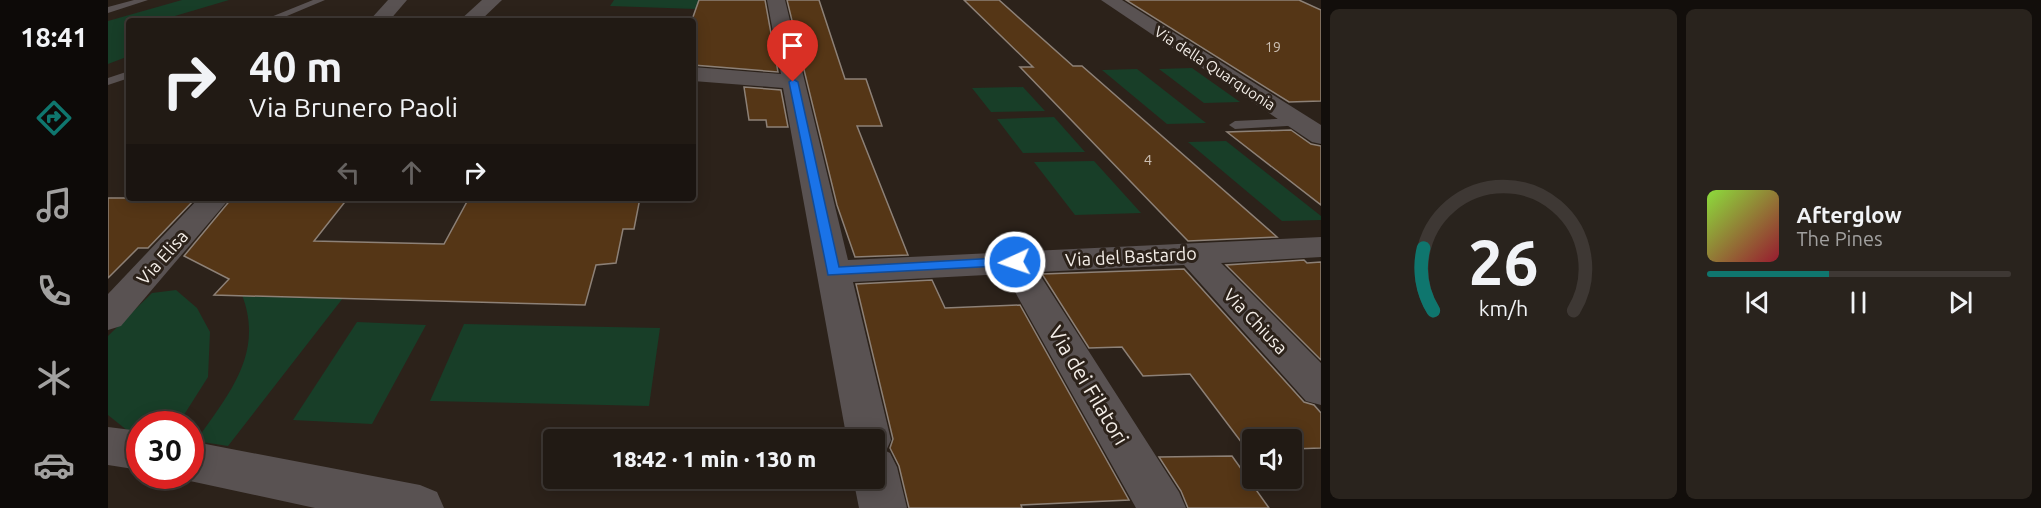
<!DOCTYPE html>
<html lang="it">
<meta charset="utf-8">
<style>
:root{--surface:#211a14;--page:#29231d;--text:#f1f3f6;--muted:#a2a1a0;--line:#3e3834;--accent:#0f766e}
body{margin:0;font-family:Ubuntu,sans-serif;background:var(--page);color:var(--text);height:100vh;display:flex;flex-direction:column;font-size:22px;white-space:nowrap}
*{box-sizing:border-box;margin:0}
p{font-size:20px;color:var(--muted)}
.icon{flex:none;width:33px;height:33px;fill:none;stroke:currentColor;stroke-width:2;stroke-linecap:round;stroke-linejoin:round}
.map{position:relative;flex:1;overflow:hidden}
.sheet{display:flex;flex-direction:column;gap:9px;padding:9px;background:#120e0b;width:720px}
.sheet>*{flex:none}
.top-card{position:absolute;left:18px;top:18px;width:570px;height:183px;border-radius:6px;box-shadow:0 3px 15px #0003,0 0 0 2px var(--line);background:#211a14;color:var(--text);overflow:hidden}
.buttons{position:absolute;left:1134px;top:429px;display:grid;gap:12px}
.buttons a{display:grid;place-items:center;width:60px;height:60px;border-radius:6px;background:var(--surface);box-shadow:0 3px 15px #0003,0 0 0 2px var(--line);font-size:30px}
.speed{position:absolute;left:18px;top:411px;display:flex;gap:12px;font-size:30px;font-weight:700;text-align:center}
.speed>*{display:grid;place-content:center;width:78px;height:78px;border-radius:50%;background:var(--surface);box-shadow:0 3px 15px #0003,0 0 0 2px var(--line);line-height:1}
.speed .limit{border:9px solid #d22;background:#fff;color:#111}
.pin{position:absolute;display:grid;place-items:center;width:51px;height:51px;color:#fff;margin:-62px -26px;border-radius:50% 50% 50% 0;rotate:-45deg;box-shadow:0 0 6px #0007}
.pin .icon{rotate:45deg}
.me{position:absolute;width:66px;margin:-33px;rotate:267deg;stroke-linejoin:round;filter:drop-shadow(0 0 4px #0008)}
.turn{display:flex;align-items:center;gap:21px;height:126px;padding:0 24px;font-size:27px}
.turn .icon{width:78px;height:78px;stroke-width:2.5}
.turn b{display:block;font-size:42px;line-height:51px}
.lanes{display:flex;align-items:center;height:57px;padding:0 24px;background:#0003;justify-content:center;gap:30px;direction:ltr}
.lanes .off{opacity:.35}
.sheet .card{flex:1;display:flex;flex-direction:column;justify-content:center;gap:9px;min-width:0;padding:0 21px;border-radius:9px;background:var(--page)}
.sheet .dial{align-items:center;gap:0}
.dial svg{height:156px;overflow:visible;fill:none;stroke:var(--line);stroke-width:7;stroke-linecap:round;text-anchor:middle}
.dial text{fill:var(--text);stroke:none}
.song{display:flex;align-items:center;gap:18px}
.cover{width:72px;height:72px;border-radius:9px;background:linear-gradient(135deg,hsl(90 70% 55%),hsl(350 70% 35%))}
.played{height:6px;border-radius:3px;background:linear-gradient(90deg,var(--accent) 40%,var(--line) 40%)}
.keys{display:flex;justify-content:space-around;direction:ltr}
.sheet .tiles{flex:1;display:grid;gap:9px;grid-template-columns:repeat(2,1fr)}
.trip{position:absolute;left:435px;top:429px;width:342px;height:60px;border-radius:6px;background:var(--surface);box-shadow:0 3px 15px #0003,0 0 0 2px var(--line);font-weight:800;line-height:60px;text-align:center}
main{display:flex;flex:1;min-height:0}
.dock{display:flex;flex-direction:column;width:108px;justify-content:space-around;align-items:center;background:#0d0a08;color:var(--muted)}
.dock .icon{width:42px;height:42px}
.dock .active{color:var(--accent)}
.dock b{font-size:27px;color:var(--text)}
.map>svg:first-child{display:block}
.green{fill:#183e28}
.building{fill:#553616;stroke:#8d8177;stroke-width:1.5}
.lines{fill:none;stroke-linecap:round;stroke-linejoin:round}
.service{fill:#595252;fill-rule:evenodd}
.minor{fill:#595252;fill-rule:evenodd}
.route{fill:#1a73e8;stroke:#114b97;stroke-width:1.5}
.labels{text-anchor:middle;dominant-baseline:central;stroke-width:6;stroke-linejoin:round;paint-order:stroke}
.far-number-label{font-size:14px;fill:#ccc0b4}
.far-street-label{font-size:15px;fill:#f4eee8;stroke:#2c221a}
.number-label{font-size:15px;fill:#ccc0b4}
.street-label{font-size:18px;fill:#f4eee8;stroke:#2c221a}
.near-street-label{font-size:21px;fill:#f4eee8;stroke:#2c221a}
</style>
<main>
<nav class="dock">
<b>18:41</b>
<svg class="icon active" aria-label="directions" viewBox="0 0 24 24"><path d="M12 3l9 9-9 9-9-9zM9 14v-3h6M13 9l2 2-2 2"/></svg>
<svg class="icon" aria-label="music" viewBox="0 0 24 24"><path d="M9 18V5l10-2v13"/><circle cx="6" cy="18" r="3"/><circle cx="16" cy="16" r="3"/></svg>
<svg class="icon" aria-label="phone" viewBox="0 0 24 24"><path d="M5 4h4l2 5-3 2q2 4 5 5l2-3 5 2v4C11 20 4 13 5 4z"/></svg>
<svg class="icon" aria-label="climate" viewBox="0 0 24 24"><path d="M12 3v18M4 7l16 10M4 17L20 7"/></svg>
<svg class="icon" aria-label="car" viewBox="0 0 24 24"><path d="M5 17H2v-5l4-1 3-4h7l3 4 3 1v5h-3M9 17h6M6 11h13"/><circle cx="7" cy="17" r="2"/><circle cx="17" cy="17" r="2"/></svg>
</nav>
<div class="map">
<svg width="1213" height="508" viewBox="0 0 1213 508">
<rect width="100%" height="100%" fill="#2c221a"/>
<g class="green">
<path d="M74,0H121L50,21H21V56L0,64V21Z"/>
<path d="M506,0H591L588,9L502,6Z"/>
<path d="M1084,68L1132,102L1096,103L1051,69Z"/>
<path d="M1029,69L1098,123L1059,124L994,70Z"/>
<path d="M915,87L937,111L883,112L864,88Z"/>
<path d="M946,117L977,152L915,153L889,119Z"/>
<path d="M1118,141L1213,216V220L1174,221L1080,142Z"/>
<path d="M986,161L1033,213L967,215L926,162Z"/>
<path d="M68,290L89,308L102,332L100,377L74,418L62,424H32L31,435H25L0,415V336L44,293Z"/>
<path d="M134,295L235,298L120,446L88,441C119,396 157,354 134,295Z"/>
<path d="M249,322L318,325L264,424L185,420Z"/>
<path d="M356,324L552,328L541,406L322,401Z"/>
</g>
<g class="building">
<path d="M591,0H657L670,72L585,65V17Z"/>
<path d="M679,0H711L737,79H758L774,126H749L800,255L747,257L729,205Z"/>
<path d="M856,0H891L965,66H974L1169,237L1080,241L912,67H925Z"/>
<path d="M1018,0H1191L1213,10V101L1181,102Z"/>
<path d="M636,87L673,90L680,127H659L658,120H641Z"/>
<path d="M1183,130L1203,144L1213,146V205L1119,132Z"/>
<path d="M0,198H88L40,248H30L0,278Z"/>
<path d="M124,198H240L206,241L336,244L361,198H532L526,229H515L508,263L488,265L477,305L106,295L121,279L76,256Z"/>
<path d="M1196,260L1199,263L1213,262V360L1118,265Z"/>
<path d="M1076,269L1196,402L1206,405L1213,413V448L1184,449V440H1144V451H1140L1082,374L1035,376L1014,347L981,348L934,274Z"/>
<path d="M824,280L837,308L912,305L1021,500L913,505L914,508H801L791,466L782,448L785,439L748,284Z"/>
<path d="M1124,456L1161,508H1080L1073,491L1051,457Z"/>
</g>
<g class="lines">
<g class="service">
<path d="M26,0H40L0,13V7Z"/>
<path d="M205,0H217L167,21H153Z"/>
<path d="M21,71V78L0,85V78Z"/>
<path d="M1191,118L1195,119L1197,122L1195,125L1127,129L1121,125L1127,121Z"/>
</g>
<g class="minor">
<path d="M280,0H299L281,21H261Z"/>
<path d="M374,0H394L372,21H351Z"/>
<path d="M659,0H677L740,260L1213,237V257L1113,263L1213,363V405L1198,401L1076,265L930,272L1071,492L1078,508H1028L897,274L745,282L783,440L778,451L782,453L789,467L799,508H751L745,478H766V440H739L675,88L585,81V67L673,74Z"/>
<path d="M993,0H1014L1213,125V144L1204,142Z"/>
<path d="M91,198H122L13,326L0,330V294Z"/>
<path d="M0,427L32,431V470L0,465Z"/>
<path d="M82,441L312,485L329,492L336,508H207L82,481L67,476H82Z"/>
</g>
</g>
<path class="route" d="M685,79L690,82L731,267L907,257L912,258L914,262L912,265L720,275L681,82Z"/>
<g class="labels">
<g class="far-number-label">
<text x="1165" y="47">19</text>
</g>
<g class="far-street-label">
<text transform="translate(1107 68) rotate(33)">Via della Quarquonia</text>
</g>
<g class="number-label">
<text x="1040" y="159">4</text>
</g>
<g class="street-label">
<text transform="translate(1023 256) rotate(-3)">Via del Bastardo</text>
<text transform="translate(54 257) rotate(-48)">Via Elisa</text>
<text transform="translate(1148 321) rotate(46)">Via Chiusa</text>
</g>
<g class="near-street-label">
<text transform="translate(981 385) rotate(59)">Via dei Filatori</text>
</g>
</g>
</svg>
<div class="buttons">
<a><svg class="icon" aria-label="sound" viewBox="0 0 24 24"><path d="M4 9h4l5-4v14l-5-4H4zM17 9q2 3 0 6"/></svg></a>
</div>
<div class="speed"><div class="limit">30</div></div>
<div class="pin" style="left:685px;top:82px;background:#d93025"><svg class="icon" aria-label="arrive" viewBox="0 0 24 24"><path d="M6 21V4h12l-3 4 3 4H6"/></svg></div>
<svg class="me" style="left:907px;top:262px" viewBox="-20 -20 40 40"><circle r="17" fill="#1a73e8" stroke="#fff" stroke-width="3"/><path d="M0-11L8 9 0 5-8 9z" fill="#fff"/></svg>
<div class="trip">18:42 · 1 min · 130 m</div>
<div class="top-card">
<div class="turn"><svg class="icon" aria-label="right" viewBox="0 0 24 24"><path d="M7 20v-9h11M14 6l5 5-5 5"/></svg><div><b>40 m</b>Via Brunero Paoli</div></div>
<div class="lanes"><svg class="icon off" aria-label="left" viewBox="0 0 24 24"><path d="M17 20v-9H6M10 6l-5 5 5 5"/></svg><svg class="icon off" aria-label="ahead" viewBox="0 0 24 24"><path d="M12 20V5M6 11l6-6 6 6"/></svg><svg class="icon" aria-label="right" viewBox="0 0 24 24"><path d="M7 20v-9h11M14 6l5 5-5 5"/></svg></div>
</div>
</div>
<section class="sheet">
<div class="tiles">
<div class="card dial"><svg viewBox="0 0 100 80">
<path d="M14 69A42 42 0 1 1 86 69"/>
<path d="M14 69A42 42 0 0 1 9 37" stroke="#0f766e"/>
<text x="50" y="56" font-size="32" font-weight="700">26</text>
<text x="50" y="72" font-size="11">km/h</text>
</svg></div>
<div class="card">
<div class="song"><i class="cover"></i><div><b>Afterglow</b><p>The Pines</p></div></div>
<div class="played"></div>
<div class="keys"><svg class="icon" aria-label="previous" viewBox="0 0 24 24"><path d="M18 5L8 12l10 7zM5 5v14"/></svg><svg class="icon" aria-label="pause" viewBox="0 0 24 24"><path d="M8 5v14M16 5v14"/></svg><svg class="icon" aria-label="next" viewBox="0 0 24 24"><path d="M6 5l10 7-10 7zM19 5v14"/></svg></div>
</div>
</div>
</section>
</main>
